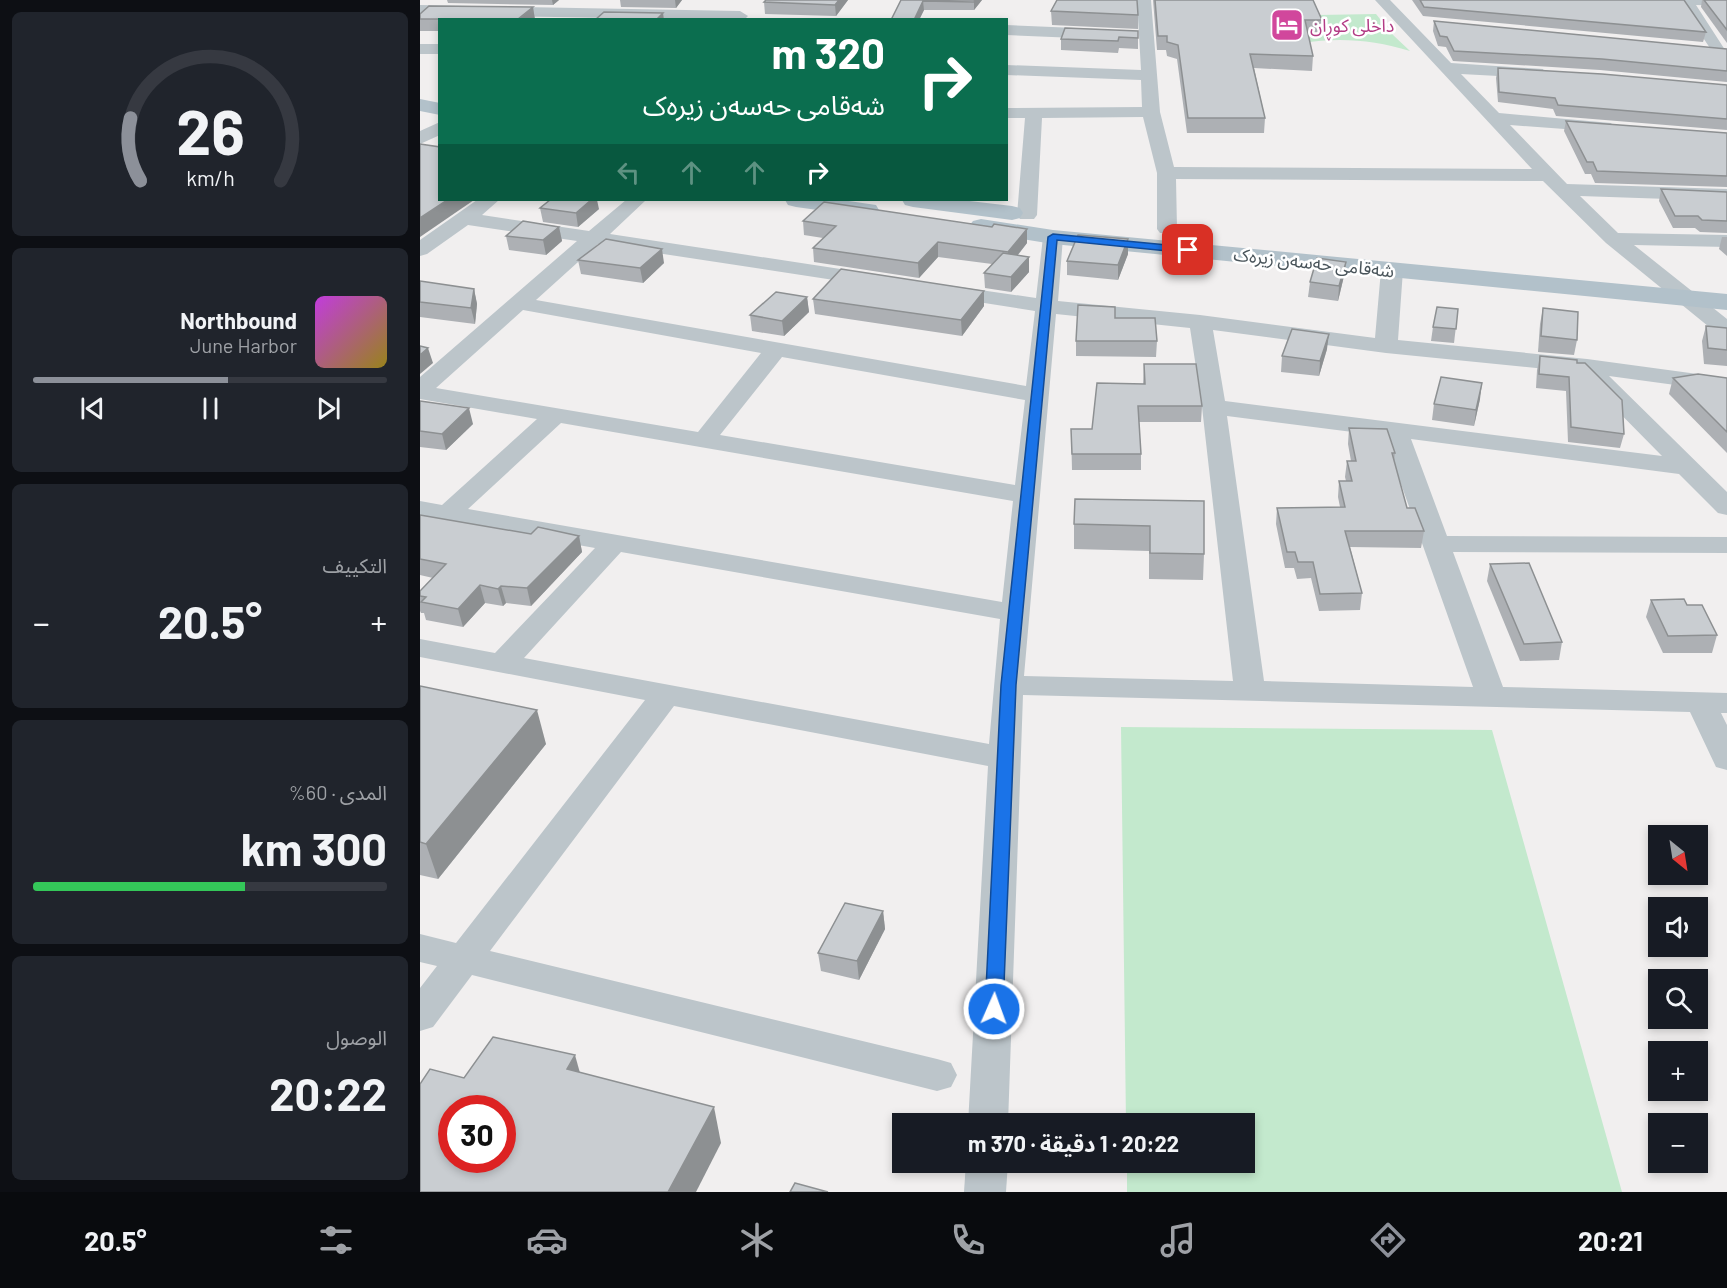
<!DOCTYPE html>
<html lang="ar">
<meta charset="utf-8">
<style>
:root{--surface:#171b24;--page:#20242c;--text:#f1f3f6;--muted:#9ea1a6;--line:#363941;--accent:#8c9099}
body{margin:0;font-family:Barlow,"Noto Sans Arabic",sans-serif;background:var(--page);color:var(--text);direction:rtl;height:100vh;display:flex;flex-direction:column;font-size:22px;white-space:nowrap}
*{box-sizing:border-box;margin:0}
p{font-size:20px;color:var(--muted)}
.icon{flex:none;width:33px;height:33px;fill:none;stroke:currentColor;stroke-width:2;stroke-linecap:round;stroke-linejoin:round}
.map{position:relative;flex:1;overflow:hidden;direction:ltr}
.side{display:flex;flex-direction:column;gap:12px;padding:12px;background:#0d0f14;width:420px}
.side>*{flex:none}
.banner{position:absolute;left:18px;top:18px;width:570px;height:183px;border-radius:0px;box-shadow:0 3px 9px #0003;direction:rtl;background:#0b6e4f;color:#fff;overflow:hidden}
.needle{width:39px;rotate:150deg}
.fabs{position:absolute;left:1228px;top:825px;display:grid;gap:12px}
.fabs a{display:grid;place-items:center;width:60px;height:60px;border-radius:0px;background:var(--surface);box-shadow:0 3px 9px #0003;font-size:30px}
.speed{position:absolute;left:18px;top:1095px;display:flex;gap:12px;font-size:30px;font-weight:700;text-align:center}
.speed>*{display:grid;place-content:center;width:78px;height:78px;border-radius:50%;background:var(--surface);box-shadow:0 3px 9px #0003;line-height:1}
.speed .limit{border:9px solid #d22;background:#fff;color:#111}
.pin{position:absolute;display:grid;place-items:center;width:51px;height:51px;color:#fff;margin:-26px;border-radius:12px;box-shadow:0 3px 9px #0006}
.me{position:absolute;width:66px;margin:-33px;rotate:2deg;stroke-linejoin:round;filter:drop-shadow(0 0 4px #0008)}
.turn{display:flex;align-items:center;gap:21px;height:126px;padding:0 24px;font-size:27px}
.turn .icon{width:78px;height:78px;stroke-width:2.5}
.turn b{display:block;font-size:42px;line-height:51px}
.lanes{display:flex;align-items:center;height:57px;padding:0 24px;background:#0003;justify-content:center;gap:30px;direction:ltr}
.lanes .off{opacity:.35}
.big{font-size:45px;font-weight:700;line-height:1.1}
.side .card{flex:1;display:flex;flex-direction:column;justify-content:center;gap:9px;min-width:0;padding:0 21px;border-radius:9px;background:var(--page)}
.side .dial{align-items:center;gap:0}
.dial svg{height:156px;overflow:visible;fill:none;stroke:var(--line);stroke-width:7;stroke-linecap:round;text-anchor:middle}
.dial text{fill:var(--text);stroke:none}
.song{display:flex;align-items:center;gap:18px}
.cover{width:72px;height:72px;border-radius:9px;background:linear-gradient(135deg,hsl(290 70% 55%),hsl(50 70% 35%))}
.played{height:6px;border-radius:3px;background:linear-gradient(90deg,var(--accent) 55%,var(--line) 55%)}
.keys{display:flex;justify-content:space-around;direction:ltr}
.heat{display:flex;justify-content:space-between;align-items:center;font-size:33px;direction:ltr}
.charge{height:9px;border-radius:4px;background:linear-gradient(90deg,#34c759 60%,var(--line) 0)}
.trip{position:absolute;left:472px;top:1113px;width:363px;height:60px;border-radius:0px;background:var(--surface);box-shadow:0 3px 9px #0003;font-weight:700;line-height:60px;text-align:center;direction:rtl}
.menu{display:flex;height:96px;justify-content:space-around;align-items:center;background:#090b0e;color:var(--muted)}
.menu .icon{width:42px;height:42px}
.menu .active{color:var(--accent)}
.menu b{font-size:27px;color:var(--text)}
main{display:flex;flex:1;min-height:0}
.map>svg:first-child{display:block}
.green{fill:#c3e9cd}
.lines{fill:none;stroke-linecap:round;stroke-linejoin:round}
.minor{fill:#bcc5ca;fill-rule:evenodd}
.major{fill:#b2c1ca;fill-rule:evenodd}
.wall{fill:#adb0b4}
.shaded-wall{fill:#8d9092}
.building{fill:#c9cdd1;stroke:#8d9092;stroke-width:1.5;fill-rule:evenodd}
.route{fill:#1a73e8;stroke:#114b97;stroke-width:1.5}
.labels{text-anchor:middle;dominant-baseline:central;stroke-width:5;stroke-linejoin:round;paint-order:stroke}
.far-hotel-label{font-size:18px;fill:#b23c85;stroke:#fff;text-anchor:start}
.far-street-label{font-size:18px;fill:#49545a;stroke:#fff}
</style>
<main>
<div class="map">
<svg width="1307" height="1192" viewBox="0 0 1307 1192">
<rect width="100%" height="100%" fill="#f1efef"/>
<g class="green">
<path d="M956,14L972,34L990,51C954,40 920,37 882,43L885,34L906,33L898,15Z"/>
<path d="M701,727L1072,730L1202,1192H707V1163L825,1162V1124L706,1123Z"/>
</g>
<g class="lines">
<g class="minor">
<path d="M717,0H731L740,112L754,167L1112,169L955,0H970L1031,63L1123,69L1125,73L1123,77L1117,78L1041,74L1079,113L1191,123L1194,127L1191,131L1185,132L1090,125L1147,184L1307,189V201L1160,196L1198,233L1307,235V247L1214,245L1307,319V337L1299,335L1186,243L1123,181L756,179L757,229L754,233H740L737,229V173L723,117L622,118L617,215L614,219H600L597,215L605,118H586V108L722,107L721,80L586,75V65L721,70Z"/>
<path d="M1226,0H1307V6L1276,5L1307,53L1300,56L1294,54L1261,5L1233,4Z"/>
<path d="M0,5L320,11L328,16L324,20L0,15Z"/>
<path d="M586,25L680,29L688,34L680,39L586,35Z"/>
<rect x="0" y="44" width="20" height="10"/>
<path d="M20,122V135L0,144V131Z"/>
<path d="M57,200H79L62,215L169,231L206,200H226L190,234L453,274L461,275L464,280L461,285L453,286L178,244L116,300L606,386L615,311L526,297L518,296L515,291L518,286L526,285L616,298L623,237L626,233H640L643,237L638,301L780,315L955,338L961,270L965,266L972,264L979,266L983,270L978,340L1167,359L1307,378V392L1189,376L1307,492V515L1298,513L1259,474L991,439L1027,536L1307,537V553L1033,552L1083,687L1307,693V713H1301L1307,725V770L1296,767L1270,712L603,695L588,1124H548L568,766L254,706L70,951L517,1059L531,1063L537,1075L531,1087L517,1091L52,975L13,1027L0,1031V988L17,966L0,962V934L36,943L225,700L0,657V639L75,653L175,548L0,517V501L22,505L117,419L0,399V377L157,241L48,225L7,254L0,256V240ZM103,310L341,353L278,432L16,388ZM636,314L770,328L782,407L813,681L604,676ZM793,330L966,353L1165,373L1163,375L1167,380L1242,456L805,401ZM362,357L605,400L595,485L300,435ZM807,416L964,436L1053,687L844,681ZM141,423L593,501L582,602L48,509ZM201,552L580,619L569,744L104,658Z"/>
<path d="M546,1162H588L586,1192H544Z"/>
</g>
<g class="major">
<path d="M0,99L20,103V115L0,111Z"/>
<path d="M365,200H422L456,205L459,210L456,215L448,217L376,207L368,205Z"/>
<path d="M482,200H541L592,206L600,208L603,213L600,218L592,220L493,207L485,205Z"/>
<path d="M561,219L633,230L1307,294V310L633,244L553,231L549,226L553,221Z"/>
</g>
</g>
<g class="wall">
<path d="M27,0H139L133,5L28,3Z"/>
<path d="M200,0H262L256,8L201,7Z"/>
<path d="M346,0H428L416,16L345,14L344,2Z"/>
<path d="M481,0H562L554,10H504L499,20H471Z"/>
<path d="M733,0H893L902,20L900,34H888L893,56L892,71L834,68L845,118L844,133H767L757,59L747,56L746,50H737Z"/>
<path d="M992,0H1264L1286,32L1283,42L1003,16Z"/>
<path d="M1282,0H1307V43L1281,7Z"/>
<path d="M113,7L115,20H20V31H0V14Z"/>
<path d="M631,11L718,15V29L632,25Z"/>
<path d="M1014,21L1307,49V82L1180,70L1033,61L1026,47L1018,46L1013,31Z"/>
<path d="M718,31V49L699,48L698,53L641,50V39Z"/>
<path d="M1078,68L1307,85V130L1136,116L1133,109L1078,102L1076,78Z"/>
<path d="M1146,121L1307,133V187L1175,183L1171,174H1165L1144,131Z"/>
<path d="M1241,189L1307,192V233L1280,232L1275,228H1253L1239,201Z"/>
<path d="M120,208L179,209L158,227L123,222Z"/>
<path d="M383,221L607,243L598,255L609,257V272L591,292L565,288L564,273L572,264L518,257L499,278L394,262L393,248L403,238L384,235Z"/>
<path d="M139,227L142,241L126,255L89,250L86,236Z"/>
<path d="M1302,237H1307V256L1299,249Z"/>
<path d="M708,239V254L698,280L647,275V261Z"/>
<path d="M158,260L244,263L223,283L161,274Z"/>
<path d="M924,276L918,301L888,297L890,282Z"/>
<path d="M0,281L54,289L57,304L55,324L0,317Z"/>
<path d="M564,291V306L542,336L395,314L393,299Z"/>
<path d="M387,297L389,312L364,336L332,331L330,315Z"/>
<path d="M1123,308L1157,340L1154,355L1118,352L1120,324Z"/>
<path d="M1038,309L1034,343L1011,341L1013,327Z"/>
<path d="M695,318L737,341L736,357L656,356V341Z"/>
<path d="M1286,326L1307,328V366L1284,364L1282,341Z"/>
<path d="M907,349L899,376L861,372L862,356Z"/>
<path d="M1120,356L1157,363L1204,434L1200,448L1148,442L1146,391L1116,388L1117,370Z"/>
<path d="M724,364L782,406L781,422H719L721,454V470H652L651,429H672L723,384Z"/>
<path d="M1253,378H1307V453L1249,394Z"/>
<path d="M1060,399L1054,426L1012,420L1014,404Z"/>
<path d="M0,401L53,424L26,450L0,447Z"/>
<path d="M929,428L975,453L974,463L987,508L1004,531L1001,548L930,547L942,593L940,610L899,611L891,578L877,579L874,568H865L856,524L857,508L920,507L918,497L919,481H926L925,477L927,461H931L928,444Z"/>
<path d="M784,501V554L783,580L729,579V551L654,549V524Z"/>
<path d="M0,515L111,534L159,536L162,552L111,606L86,603L83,606L65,603L43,627L6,620L4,613H1L0,611V591L13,578L0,575Z"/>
<path d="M1070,564L1142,642L1139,660L1100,661L1067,581Z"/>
<path d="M1231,600L1267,605L1297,635L1292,653H1243L1226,617Z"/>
<path d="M0,686L126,744L18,879L0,875Z"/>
<path d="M463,911L465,929L439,980L401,971L398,953Z"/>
</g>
<g class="shaded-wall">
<path d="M132,0H139L133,5Z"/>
<path d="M255,0H262L256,8Z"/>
<path d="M419,0H428L416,16L415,5Z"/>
<path d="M555,0H562L554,10V2Z"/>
<path d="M503,1L504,10L499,20H494Z"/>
<path d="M113,7L115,20H98Z"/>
<path d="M243,13L244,20H236Z"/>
<path d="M27,200H54L0,237V218Z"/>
<path d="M171,200H177L179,209L158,227L156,213Z"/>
<path d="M139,227L142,241L126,255L123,240Z"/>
<path d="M607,229V243L588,267V252Z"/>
<path d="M708,239V254L698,280V265Z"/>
<path d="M518,242V257L499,278L498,263Z"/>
<path d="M242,249L244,263L223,283L220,268Z"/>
<path d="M609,257V272L591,292V277Z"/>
<path d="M926,262L924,276L918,301L919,286Z"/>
<path d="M54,289L57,304L55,324L51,308Z"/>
<path d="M564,291V306L542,336L541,320Z"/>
<path d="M387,297L389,312L364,336L362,321Z"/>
<path d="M909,334L907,349L899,376L900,361Z"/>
<path d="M8,348L13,363L0,374V355Z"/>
<path d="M1062,383L1060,399L1054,426L1056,410Z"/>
<path d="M49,408L53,424L26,450L22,434Z"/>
<path d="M159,536L162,552L111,606L107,588Z"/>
<path d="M60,585L65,603L43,627L38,609Z"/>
<path d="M81,586L86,603L83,606L78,589Z"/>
<path d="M117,710L126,744L18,879L6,844Z"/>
<path d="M463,911L465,929L439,980L437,961Z"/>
<path d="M155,1055L165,1091L147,1069Z"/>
<path d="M294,1107L301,1143L276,1192H248Z"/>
</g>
<g class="building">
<path d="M346,0H419L415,5L344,2Z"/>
<path d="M481,0H555L554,2L503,1L494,20H471Z"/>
<path d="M637,0H717L718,15L631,11Z"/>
<path d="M735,0H893L902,20H885L893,56L830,54L845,118H768L758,45L747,42V36H738Z"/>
<path d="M1000,0H1264L1286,32L1004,7Z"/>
<path d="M1284,0H1307V30Z"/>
<path d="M9,6L113,7L98,19H0V14Z"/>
<path d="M184,12L243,13L236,20H175Z"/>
<path d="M1014,21L1307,49V71L1182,59L1034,51L1027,37L1020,36Z"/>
<path d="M645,28L718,31V38L699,37L698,41L641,39Z"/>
<path d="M1078,68L1182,74L1307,85V119L1138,105L1135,98L1079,92Z"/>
<path d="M1146,121L1307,133V176L1177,171L1173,162H1167Z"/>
<path d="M0,144L20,147V200H27L0,218Z"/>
<path d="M1241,189L1307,192V221L1282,220L1278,216H1255Z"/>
<path d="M130,200H171L156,213L120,208Z"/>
<path d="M404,202L572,227L574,224L607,229L588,252L518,242L498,263L393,248L416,226L383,221Z"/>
<path d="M103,221L139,227L123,240L86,236Z"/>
<path d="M658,235L708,239L698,265L647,261Z"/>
<path d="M186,239L242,249L220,268L158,260Z"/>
<path d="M583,253L609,257L591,277L564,273Z"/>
<path d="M897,258L926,262L919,286L890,282Z"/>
<path d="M421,269L564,291L541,320L393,299Z"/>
<path d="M0,281L54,289L51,308L0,302Z"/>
<path d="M356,292L387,297L362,321L330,315Z"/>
<path d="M658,305L695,307V318H735L737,341H656Z"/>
<path d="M1017,307L1038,309L1036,329L1013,327Z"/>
<path d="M1123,308L1158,312L1157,340L1121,336Z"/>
<path d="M1286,326L1307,328V350L1288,348Z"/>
<path d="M872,329L909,334L900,361L862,356Z"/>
<path d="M0,346L8,348L0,355Z"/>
<path d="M1120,356L1157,360V363H1165L1202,400L1204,434L1151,427L1149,377L1119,374Z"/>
<path d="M724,364H776L782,406H718L721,454H652L651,429H672L677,383L725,384Z"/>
<path d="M1278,374L1307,378V432L1253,378Z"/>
<path d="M1021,377L1062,383L1056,410L1014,404Z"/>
<path d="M0,401L49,408L22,434L0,431Z"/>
<path d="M929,428L967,429L975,453H972L987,508H995L1004,531H925L942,593L900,594L893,562H878L875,552H867L857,508L925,507L919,481H932L927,461H936Z"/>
<path d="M655,499L784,501V554L730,553V526L654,524Z"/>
<path d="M0,515L111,534L118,527L159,536L107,588L81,586L78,589L60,585L38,609L1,602L6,597L0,596V591L26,564L0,559Z"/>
<path d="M1109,563L1142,642L1104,644L1070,564Z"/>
<path d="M1264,599L1267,605H1282L1297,635L1248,636L1231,600Z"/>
<path d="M0,686L117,710L6,844L0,842Z"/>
<path d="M425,903L463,911L437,961L398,953Z"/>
<path d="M73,1037L155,1055L147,1069L294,1107L248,1192H0V1084L10,1069L44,1078ZM32,1108H82V1160H32Z"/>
<path d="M375,1183L408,1192H370Z"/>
</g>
<path class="route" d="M633,234L768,247L773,250L768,253L637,240L596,685L583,1009L580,1014L574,1017L567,1014L565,1009L581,685L628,237Z"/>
<defs>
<symbol id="hotel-square" viewBox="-11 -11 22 22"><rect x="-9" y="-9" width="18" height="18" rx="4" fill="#d1479c" stroke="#fff"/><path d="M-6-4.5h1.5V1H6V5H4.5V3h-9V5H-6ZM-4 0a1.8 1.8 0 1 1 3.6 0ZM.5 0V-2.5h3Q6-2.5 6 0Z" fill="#fff"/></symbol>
</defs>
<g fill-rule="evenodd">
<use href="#hotel-square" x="848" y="6" width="38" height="38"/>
</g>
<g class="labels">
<g class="far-hotel-label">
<text x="890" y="25">داخلی کوڕان</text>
</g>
<g class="far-street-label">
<text transform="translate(894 262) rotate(6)">شەقامی حەسەن زیرەک</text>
</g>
</g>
</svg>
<div class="fabs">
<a><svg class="needle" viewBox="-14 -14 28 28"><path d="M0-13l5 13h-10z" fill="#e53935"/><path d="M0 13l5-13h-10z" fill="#9ea1a6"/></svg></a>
<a><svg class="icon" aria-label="sound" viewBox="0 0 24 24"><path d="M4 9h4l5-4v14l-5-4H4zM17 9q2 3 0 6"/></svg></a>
<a><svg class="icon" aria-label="search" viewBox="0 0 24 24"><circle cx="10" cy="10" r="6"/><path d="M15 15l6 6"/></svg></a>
<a>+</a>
<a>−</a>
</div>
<div class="speed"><div class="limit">30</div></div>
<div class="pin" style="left:768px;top:250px;background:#d93025"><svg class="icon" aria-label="arrive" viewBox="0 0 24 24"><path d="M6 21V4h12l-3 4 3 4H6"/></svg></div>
<svg class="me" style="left:574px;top:1009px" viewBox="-20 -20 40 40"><circle r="17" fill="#1a73e8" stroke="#fff" stroke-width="3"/><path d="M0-11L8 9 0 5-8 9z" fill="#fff"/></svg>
<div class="trip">20:22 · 1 دقيقة · 370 m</div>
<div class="banner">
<div class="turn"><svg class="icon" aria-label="right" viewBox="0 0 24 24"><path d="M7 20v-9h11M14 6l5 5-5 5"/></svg><div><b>320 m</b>شەقامی حەسەن زیرەک</div></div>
<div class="lanes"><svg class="icon off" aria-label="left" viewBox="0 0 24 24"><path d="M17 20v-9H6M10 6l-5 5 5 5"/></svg><svg class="icon off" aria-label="ahead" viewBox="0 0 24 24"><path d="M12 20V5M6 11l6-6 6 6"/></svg><svg class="icon off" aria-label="ahead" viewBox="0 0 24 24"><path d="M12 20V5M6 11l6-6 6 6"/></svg><svg class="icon" aria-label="right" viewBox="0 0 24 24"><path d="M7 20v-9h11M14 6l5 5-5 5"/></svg></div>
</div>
</div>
<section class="side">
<div class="card dial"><svg viewBox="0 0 100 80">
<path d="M14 69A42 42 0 1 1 86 69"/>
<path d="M14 69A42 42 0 0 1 9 37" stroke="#8c9099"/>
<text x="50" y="56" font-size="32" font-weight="700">26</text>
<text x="50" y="72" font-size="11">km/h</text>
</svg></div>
<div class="card">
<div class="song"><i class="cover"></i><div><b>Northbound</b><p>June Harbor</p></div></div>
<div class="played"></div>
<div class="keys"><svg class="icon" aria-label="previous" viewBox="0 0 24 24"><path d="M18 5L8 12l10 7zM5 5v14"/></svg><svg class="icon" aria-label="pause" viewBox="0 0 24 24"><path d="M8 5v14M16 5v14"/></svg><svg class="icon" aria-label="next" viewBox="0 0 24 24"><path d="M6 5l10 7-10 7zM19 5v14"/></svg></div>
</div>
<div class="card"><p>التكييف</p>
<div class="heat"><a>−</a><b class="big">20.5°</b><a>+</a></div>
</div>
<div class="card"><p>المدى · 60%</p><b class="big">300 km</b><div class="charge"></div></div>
<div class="card"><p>الوصول</p><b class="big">20:22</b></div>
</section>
</main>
<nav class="menu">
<b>20:21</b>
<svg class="icon active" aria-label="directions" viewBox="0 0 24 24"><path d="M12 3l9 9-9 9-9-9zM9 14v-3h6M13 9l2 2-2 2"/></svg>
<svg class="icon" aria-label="music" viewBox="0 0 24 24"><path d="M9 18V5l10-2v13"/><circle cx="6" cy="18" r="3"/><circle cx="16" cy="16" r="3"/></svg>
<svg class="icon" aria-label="phone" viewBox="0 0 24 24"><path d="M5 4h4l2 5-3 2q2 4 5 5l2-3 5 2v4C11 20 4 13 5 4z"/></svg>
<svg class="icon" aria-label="climate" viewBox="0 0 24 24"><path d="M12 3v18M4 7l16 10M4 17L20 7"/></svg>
<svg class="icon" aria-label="car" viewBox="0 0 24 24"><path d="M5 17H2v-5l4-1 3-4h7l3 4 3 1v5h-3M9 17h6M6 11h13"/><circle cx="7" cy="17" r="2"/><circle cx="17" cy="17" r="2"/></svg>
<svg class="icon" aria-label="filters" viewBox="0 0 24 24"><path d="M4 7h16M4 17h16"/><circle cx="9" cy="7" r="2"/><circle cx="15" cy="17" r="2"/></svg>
<b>20.5°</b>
</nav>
